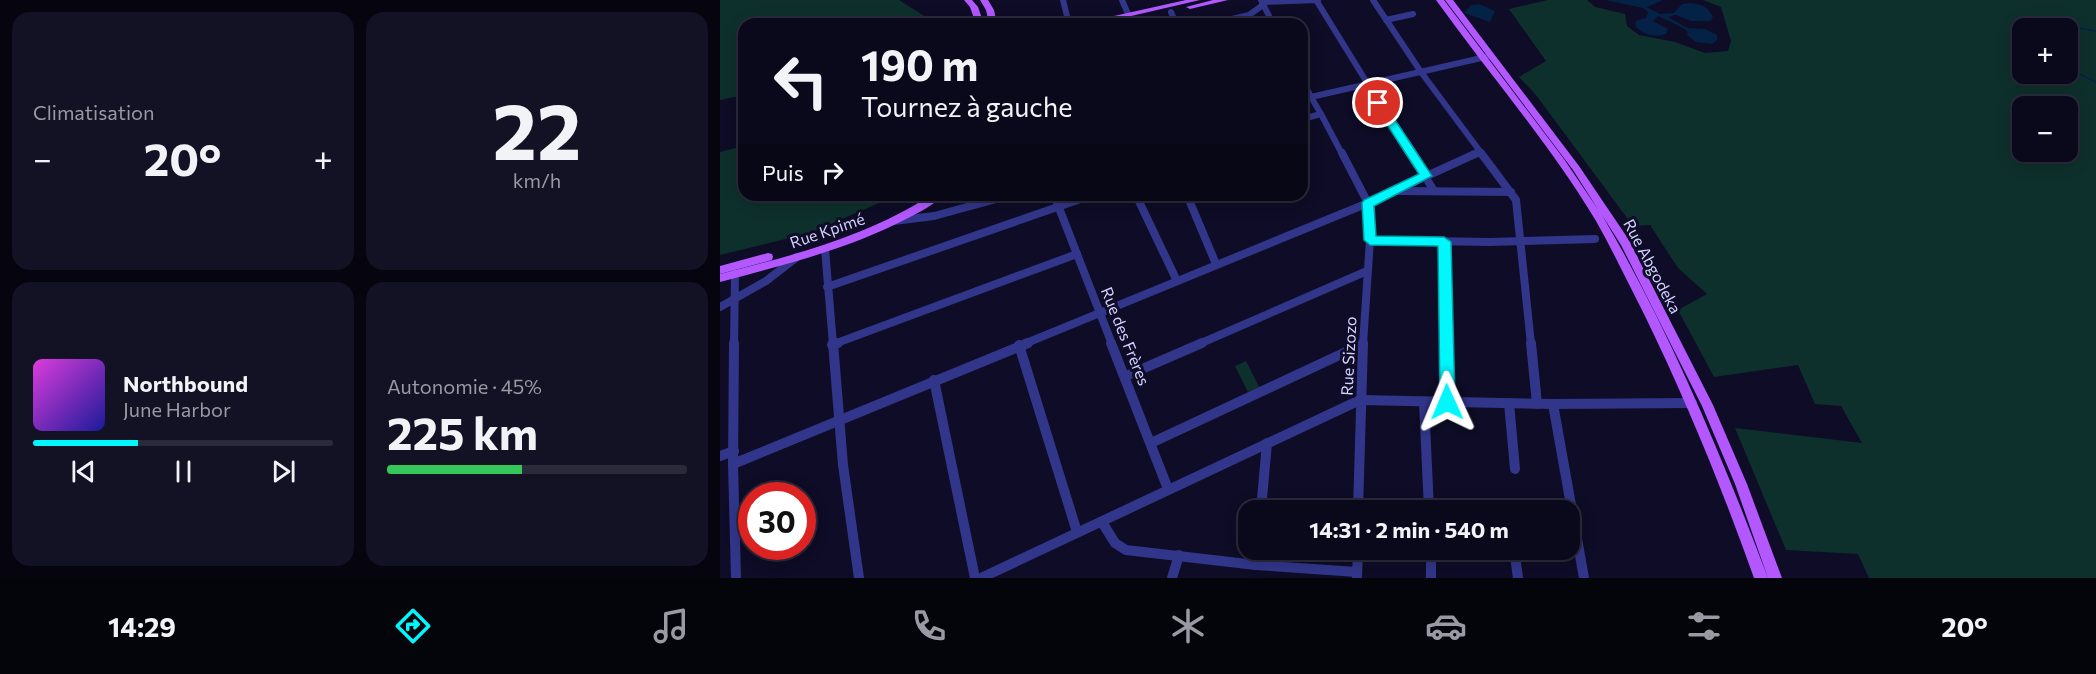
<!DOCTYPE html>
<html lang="fr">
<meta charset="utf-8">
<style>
:root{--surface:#0a091c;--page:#131225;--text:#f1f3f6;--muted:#999aa3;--line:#2a2a3b;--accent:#00f7fc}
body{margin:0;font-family:Commissioner,sans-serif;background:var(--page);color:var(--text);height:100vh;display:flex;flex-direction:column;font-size:22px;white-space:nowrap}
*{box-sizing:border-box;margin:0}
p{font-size:20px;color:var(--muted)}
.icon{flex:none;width:33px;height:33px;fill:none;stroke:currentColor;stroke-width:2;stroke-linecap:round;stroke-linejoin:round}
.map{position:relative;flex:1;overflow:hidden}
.side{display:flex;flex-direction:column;gap:12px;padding:12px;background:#06050f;width:720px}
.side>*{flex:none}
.hud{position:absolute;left:18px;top:18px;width:570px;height:183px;border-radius:18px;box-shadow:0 3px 15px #0003,0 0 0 2px var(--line);background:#0a091c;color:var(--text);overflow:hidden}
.controls{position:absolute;left:1292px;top:18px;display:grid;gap:12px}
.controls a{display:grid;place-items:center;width:66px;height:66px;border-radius:12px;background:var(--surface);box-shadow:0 3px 15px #0003,0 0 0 2px var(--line);font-size:30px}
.speed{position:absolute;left:18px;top:482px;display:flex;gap:12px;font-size:30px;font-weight:700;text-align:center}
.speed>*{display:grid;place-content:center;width:78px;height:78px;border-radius:50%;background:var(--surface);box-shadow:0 3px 15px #0003,0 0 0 2px var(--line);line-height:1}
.speed .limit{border:9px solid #d22;background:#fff;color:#111}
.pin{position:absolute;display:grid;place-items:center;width:51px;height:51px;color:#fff;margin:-26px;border:3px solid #fff;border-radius:50%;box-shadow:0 2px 6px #0007}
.me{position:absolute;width:66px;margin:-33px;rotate:359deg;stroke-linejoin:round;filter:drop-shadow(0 0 4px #0008)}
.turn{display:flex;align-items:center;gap:21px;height:126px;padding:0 24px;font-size:27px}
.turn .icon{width:78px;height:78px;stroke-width:2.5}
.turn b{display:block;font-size:42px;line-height:51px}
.then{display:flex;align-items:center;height:57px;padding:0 24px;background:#0003;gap:12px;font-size:22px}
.big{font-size:45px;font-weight:700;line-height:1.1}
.side .card{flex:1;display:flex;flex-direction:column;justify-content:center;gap:9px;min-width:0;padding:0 21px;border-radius:18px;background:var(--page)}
.side .dial{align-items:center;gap:0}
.dial b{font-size:78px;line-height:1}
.song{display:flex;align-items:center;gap:18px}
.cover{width:72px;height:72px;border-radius:9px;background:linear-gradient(135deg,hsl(300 70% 55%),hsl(240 70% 35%))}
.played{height:6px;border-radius:3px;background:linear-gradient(90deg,var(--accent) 35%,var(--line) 35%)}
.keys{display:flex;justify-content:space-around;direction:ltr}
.heat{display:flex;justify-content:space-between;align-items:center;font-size:33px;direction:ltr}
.charge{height:9px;border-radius:4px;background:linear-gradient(90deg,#34c759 45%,var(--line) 0)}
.side .tiles{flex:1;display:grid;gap:12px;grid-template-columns:repeat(2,1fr)}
.trip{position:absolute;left:518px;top:500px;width:342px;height:60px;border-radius:18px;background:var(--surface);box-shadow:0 3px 15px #0003,0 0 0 2px var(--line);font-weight:700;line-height:60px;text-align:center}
.tab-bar{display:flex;height:96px;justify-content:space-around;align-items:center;background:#04040b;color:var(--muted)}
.tab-bar .icon{width:42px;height:42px}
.tab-bar .active{color:var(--accent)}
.tab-bar b{font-size:27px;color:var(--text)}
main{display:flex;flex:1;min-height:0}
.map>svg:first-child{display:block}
.green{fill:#0e302c;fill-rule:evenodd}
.water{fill:#042246}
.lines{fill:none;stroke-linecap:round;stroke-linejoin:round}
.stream{stroke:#042246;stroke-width:1.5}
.minor-far2{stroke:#32368a;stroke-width:6}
.minor-far1{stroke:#32368a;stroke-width:8}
.minor{stroke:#32368a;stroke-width:10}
.major{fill:#b358ff;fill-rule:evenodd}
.route{fill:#00f7fc;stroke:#00a1a4;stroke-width:1.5}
.labels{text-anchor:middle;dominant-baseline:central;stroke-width:6;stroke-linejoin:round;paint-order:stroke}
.street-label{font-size:16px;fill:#d2d1ff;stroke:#0e0c26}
</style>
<main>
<section class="side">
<div class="tiles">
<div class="card"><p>Climatisation</p>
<div class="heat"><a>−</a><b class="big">20°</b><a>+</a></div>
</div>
<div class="card dial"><b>22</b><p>km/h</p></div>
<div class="card">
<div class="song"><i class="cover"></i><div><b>Northbound</b><p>June Harbor</p></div></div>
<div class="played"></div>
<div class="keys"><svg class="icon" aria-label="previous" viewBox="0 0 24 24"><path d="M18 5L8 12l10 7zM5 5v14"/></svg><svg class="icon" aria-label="pause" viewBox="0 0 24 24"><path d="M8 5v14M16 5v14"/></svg><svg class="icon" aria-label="next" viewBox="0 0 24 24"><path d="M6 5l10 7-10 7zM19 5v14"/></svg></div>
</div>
<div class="card"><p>Autonomie · 45%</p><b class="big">225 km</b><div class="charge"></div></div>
</div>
</section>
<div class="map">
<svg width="1376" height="578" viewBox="0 0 1376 578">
<rect width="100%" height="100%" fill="#0e0c26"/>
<g class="green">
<path d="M0,0H179L217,24H24V95L0,100Z"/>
<path d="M828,0H867L875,7L905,14L907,26L919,35L955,42L985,53L1008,51L1011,41L1001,7L983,0H1376V578H1149L1138,554L1066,550L1015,428L1142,443L1121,406L1095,404L1078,365L994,377L958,310L987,294L958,268L930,225L913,226L816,95L799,77L826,61L789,9ZM1302,28H1347V74H1302ZM1347,106V152H1302V106Z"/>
<path d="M24,146V195H177L90,233L0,255V152Z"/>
<path d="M526,361L539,387L528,392L515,366Z"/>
</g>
<g class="water">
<path d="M885,0H943L927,7L940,14L954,13L962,4C975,2 987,4 993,17L991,21H971L956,15L948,17L967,28L985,29L997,35V40L992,44L976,42L967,35L968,32L965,29L938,16L933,21L948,29L946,34C934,38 924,35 915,26L916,21L926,18L928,12L923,8Z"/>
<path d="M759,4L775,11L770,22L744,13L751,5Z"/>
</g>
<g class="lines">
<g class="stream">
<path d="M1314,28L1338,25L1376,31"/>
<path d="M1347,68L1376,82"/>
</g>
<g class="minor-far2">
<path d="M343,0L349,24"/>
<path d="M402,0L408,14"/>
<path d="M541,0L553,24"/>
<path d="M596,0L691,154"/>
<path d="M653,0L701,72L762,154"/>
<path d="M542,2L598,0"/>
<path d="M451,12L456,24"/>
<path d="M666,20L693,14"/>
<path d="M411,21L412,24"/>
<path d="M491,24L529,15L543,5"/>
<path d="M582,79L591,97"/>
<path d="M601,114L622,154"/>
<path d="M582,119L601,114L591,97L770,56"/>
<path d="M754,154L759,152"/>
</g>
<g class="minor-far1">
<path d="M622,153L648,203L650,240L643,344"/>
<path d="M691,153L714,191"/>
<path d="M761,153L796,200L811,344"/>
<path d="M679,191L791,192"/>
<path d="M334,195L392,344"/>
<path d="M416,195L457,281"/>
<path d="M467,195L496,264"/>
<path d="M517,197L522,195"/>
<path d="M174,221L214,216L291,195"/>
<path d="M650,240L769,242L875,239"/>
<path d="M724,242L726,344"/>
<path d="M105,249L113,344"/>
<path d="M107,287L372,195"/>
<path d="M0,307L46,281L77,257"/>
<path d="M14,344L15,274"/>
<path d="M114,344L357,254"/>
<path d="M304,344L648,203L757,153"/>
<path d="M479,344L647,271"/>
</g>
<g class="minor">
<path d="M14,343L13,464L16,578"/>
<path d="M113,343L123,465L139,578"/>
<path d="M391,343L448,489"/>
<path d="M726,343L727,402"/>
<path d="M811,343L817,404"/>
<path d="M112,345L118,343"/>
<path d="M299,345L357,532"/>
<path d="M406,376L482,343"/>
<path d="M214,380L255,578"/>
<path d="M704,402L709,510"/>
<path d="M789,403L795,469"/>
<path d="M833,404L864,578"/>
<path d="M431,443L643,344"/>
<path d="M0,456L14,451"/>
<path d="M13,464L308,343"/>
<path d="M541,510L547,443"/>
<path d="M638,510L643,343"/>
<path d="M382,522L395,543L406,550L536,565L637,572"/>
<path d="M711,549V578"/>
<path d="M794,549L798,578"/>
<path d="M536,565L538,549"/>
<path d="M261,578L640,400L833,404L972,403"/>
<path d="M452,578L459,555"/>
<path d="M637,578L638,549"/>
</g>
<g class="major">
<path d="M244,0H252L258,7L264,24H256L250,7Z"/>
<path d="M260,0H268L274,10L277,24H269L266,10Z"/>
<path d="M466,0H480L377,24H363L367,22Z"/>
<path d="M493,0H508L470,9L466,7Z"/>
<path d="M716,0H724L844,159L879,211L853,170L725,0H733L859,166L909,240L993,405L1027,484L1062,578H1048L1015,484L982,406L901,245L882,215C949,329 1001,454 1048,578H1034C1002,488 966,400 924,314C908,283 893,251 876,221C829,143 769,74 716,0Z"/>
<path d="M211,195H223C214,205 200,212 188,218C129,249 64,265 0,282V274C74,255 146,237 211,195Z"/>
<path d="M48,253L52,254L53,257L52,260L0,274V266Z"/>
</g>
</g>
<path class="route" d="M658,99L662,100L712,176L654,206L656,236L724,237L731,242L735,402L733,407L727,409L722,407L720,402L718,246L650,245L644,240L642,203L644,200L699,174L653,103Z"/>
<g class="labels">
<g class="street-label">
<text transform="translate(107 230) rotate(-19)">Rue Kpimé</text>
<text transform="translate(933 266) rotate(62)">Rue Abgodeka</text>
<text transform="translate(406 336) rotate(68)">Rue des Frères</text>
<text transform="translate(628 356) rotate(-87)">Rue Sizozo</text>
</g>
</g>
</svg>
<div class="controls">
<a>+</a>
<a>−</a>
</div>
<div class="speed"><div class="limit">30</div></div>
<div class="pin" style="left:658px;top:103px;background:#d93025"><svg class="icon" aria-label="arrive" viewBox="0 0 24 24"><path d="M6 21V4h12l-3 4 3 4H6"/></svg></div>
<svg class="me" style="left:727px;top:402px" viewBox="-20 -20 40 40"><path d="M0-17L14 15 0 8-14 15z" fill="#00f7fc" stroke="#fff" stroke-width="4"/></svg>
<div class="trip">14:31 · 2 min · 540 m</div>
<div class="hud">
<div class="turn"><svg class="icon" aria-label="left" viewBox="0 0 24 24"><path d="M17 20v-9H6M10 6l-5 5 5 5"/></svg><div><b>190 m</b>Tournez à gauche</div></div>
<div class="then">Puis<svg class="icon" aria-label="right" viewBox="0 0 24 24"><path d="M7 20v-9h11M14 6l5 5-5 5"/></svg></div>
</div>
</div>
</main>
<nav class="tab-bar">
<b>14:29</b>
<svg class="icon active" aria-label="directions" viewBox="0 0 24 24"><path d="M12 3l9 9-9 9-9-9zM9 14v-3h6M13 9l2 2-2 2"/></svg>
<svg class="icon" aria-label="music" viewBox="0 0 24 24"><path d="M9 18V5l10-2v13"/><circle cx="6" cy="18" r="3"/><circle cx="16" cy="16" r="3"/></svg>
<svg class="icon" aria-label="phone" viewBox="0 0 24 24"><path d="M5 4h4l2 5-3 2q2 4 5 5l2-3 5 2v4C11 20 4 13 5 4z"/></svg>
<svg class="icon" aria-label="climate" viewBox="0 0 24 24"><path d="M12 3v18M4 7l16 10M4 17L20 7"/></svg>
<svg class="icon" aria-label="car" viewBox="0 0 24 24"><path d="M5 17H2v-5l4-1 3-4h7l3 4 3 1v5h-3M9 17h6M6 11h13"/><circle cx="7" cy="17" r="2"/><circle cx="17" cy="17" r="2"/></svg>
<svg class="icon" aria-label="filters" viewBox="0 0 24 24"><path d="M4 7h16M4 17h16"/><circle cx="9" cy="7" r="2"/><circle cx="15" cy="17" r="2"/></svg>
<b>20°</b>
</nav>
